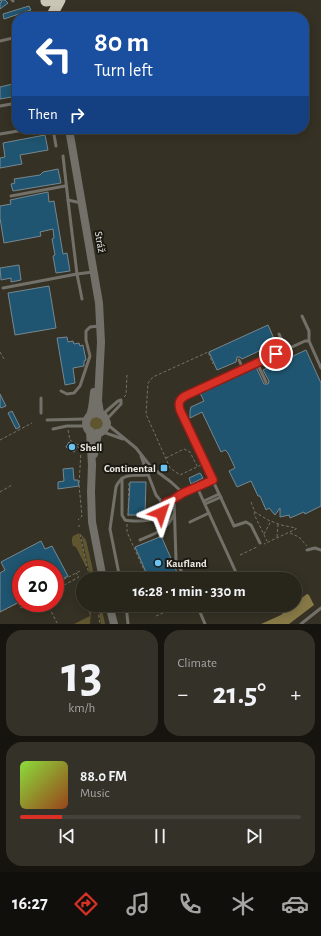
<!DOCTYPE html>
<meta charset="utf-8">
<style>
:root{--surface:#28251b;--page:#343128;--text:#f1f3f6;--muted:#a5a5a3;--line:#44423a;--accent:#d93025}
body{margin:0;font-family:"Alegreya Sans",sans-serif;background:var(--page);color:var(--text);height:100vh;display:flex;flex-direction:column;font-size:15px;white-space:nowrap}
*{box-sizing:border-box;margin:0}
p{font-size:13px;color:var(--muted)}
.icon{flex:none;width:22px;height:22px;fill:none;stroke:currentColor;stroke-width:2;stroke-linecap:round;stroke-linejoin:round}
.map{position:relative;height:624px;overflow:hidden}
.details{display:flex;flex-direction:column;gap:6px;padding:6px;background:#16140f;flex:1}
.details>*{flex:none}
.guide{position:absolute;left:12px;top:12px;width:297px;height:122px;border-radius:16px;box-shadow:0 2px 10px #0003,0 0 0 1px var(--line);background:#1a4fa0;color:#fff;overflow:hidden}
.speed{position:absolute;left:12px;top:560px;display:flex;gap:8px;font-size:20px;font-weight:700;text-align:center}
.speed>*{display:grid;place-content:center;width:52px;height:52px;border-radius:50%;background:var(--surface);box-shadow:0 2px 10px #0003,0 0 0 1px var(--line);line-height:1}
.speed .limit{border:6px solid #d22;background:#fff;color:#111}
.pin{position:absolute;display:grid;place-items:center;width:34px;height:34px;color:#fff;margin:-17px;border:2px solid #fff;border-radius:50%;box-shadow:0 1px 4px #0007}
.me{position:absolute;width:44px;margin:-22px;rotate:42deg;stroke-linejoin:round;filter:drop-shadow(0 0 3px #0008)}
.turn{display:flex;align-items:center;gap:14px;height:84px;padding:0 16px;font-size:18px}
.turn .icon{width:52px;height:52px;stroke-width:2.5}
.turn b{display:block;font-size:28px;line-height:34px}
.then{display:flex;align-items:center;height:38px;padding:0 16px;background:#0003;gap:8px;font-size:15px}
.big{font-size:30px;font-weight:700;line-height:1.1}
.details .tile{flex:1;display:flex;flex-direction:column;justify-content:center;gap:6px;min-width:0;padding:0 14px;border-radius:16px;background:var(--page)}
.details .dial{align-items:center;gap:0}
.dial b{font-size:52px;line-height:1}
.song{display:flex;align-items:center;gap:12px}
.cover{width:48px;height:48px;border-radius:6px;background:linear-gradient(135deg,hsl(90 70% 55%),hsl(20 70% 35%))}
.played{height:4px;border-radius:2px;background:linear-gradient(90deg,var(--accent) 15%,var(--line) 15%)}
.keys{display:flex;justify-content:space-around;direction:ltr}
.heat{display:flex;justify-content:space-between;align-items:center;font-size:22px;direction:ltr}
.details .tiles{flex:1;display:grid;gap:6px;grid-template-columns:1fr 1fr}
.tile:last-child{grid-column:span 2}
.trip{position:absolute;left:76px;top:572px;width:226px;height:40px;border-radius:20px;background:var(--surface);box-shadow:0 2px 10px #0003,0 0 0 1px var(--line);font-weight:700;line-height:40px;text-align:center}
.menu{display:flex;height:64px;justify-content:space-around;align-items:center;background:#100f0b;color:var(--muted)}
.menu .icon{width:28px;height:28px}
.menu .selected{color:var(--accent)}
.menu b{font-size:18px;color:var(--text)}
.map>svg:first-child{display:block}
.green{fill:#5f552f}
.water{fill:#887a47}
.building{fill:#1f5570;stroke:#778790}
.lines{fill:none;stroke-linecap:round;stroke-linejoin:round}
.path{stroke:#757266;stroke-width:1;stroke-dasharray:3 2;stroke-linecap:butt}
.service{stroke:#727069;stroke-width:3}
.tertiary{stroke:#727069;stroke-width:8}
.motorway{stroke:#cac6b6;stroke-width:11}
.route-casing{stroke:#8d1f18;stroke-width:10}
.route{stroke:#d93025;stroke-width:7}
.poi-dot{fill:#6bc3f2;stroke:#1b1913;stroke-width:1.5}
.labels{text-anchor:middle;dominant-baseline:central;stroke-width:4;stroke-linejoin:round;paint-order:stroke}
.street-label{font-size:11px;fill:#ece9e1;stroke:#1b1913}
.poi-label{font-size:11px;font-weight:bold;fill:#ece9e1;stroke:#1b1913;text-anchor:start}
</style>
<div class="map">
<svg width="321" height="624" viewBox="0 0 321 624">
<rect width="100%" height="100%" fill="#353124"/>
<g class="green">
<path d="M100,416L104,424L99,431L90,428V420L91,417Z"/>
<path d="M79,533L87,566L86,567L76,547L73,546C72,543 71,539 73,536Z"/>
<path d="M81,534L86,540L95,579H91Z"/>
<path d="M89,605H90L91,613L90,624H74L90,616L89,612L90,608Z"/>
<path d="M98,605H101L105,624H101Z"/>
</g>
<path class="water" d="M307,594L309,595L314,605L289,624H261L281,615L292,605H295V603Z"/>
<g class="building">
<path d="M0,0H5L8,3L0,9V3L2,2Z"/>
<path d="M29,6L31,10L4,19L3,14Z"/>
<path d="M17,83V96L0,99V87Z"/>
<path d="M45,135L48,150L20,155L22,164L0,168V158L5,157L3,143Z"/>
<path d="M58,169L61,183L13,191L11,184L15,183L14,179L40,175L43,172Z"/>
<path d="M48,192L49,202L54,201L63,254L67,253L70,271L56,273L53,256L55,255L52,239L54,238L53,229L40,232L41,236L4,243L0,218V206L11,204L10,200Z"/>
<path d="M19,265L21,280L11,282V278L1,280L0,268Z"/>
<path d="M49,286L56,328L15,335L8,293Z"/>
<path d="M268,325L276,343L242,359L240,357H237L236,362L217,370L209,352Z"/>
<path d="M67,337L68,342L73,341L74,344L79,343L80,346L83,345L86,360L84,361V366L73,368L75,383L65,385L57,338Z"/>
<path d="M306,350L321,383V506L305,514L304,512L290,518L289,515L280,517V508L275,515L269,508L266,510L260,496H258L251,481L237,487L229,471L235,468L228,453L225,450L221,452L202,412L190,418V411L191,407L204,401L200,393L256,367L264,384H268L269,381L263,370Z"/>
<path d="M0,394L6,406L1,408L0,406Z"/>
<path d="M12,411L20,427L16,429L8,413Z"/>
<path d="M69,442L77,447L74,452L66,447Z"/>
<path d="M73,468L74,480H78L79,486L58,489V482L64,481L63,469Z"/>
<path d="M200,473L203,478L191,484L189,478Z"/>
<path d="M130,482H146L145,515H128Z"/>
<path d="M162,536V538L180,579H149L135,547Z"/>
<path d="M41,541L45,549L52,546L68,576L55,583V569H21V601L0,612V573L5,570L1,562Z"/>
<path d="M160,605H178L163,611Z"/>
</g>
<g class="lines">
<g class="path">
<path d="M0,352L4,359"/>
<path d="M124,397L126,395L127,375"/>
<path d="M68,430L70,440L77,445L81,451L79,485L82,516L78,520"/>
<path d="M0,440L32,423"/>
<path d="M77,445L83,443"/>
<path d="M166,458L184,449L190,452L197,466"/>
<path d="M201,465L180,475L170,468L146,414L148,383L153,377L208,352L213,364"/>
<path d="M0,492L12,485"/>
<path d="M251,502L255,512L268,520L281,525L296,528V529L264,544"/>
<path d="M255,512L254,514L267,541"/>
<path d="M128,516L129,481"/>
<path d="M127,524V532L148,579"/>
<path d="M79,525V527"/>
<path d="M290,533L299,537L307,546"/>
<path d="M80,534L90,579"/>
<path d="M264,534L271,521"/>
<path d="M277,537L278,524"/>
<path d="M240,555L257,547"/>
<path d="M55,584L80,571"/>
<path d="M55,590L79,577L76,573"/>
<path d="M47,603L57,623"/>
<path d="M97,605L100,624"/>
<path d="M159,605L162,612"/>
<path d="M0,612L18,603L21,608L32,603"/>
<path d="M156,616L181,605"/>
</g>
<g class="service">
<path d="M12,0L13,1"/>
<path d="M0,41L17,37"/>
<path d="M0,106L17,103"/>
<path d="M53,129L56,146"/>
<path d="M0,134L30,129"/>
<path d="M63,156L68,200"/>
<path d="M11,196L65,186"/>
<path d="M81,203L68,200L77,274L93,272"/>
<path d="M3,288L77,274L82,299"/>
<path d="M302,316L309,331V341"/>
<path d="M279,334L286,349"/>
<path d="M239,360L243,369"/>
<path d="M257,363L266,382"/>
<path d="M61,391L67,394L74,393L80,386L90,356L86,340V331L90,327L99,326"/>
<path d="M41,398V413"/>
<path d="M103,414L118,401L121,400V404L106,420"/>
<path d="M47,420L85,419"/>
<path d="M108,425L136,448L151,467L171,482L183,493"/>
<path d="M53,429L67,426H86"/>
<path d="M103,432L123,439"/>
<path d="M141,456L156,495L161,501H170L183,493L213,480"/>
<path d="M122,478V515L125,520C129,521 133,521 138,521C155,521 160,518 166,502"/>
<path d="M197,487L239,579"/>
<path d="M174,499L176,560L185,579"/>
<path d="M204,501L219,494"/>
<path d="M205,504L221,497"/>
<path d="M190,522L209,513"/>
<path d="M140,540C154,534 168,530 174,514"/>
<path d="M260,543L251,525L246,522L234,526L180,410L179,404L180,399L215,382L305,341H309L321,368"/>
<path d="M307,550L315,548L321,550"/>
<path d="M120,579L110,529L116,487C122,472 134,476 148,475"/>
<path d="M126,605L128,624"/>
<path d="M197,605L205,624"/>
<path d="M301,624L321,608"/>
</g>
<g class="tertiary">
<path d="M69,129L99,303L101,342L98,401L100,413"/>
<path d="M90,415L97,413L104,416L107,423C105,437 86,437 86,423C86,419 88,418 90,415C93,408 93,399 94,392"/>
<path d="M90,431L92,465L91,492L92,522L103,579"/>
<path d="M94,454L98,433"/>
<path d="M109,605L114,624"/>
</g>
<g class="motorway">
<path d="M46,1L52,0"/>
<path d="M51,17L60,0"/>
</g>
</g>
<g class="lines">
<defs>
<path id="route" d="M161,513L166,502L172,500L183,493L213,480L180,410C178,403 179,400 185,396L276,354"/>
</defs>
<use href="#route" class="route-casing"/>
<use href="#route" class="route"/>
</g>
<g class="poi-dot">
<circle cx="72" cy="447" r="4"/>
<rect x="160" y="464" width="8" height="8" rx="2"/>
<circle cx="158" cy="563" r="4"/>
</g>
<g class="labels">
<g class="street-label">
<text transform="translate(100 242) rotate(80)">Stráž</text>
</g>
<g class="poi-label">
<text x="80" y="447">Shell</text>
<text x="156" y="468" text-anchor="end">Continental</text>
<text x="166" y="563">Kaufland</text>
</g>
</g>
</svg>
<div class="speed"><div class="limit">20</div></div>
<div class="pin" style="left:276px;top:354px;background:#d93025"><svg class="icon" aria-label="arrive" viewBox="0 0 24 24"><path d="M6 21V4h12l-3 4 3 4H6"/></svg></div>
<svg class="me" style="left:161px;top:513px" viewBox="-20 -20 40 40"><path d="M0-17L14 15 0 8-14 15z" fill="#d93025" stroke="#fff" stroke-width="4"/></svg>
<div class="trip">16:28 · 1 min · 330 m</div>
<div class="guide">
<div class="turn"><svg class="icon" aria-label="left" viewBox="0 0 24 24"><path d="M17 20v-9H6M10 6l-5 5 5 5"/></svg><div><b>80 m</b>Turn left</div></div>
<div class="then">Then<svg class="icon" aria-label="right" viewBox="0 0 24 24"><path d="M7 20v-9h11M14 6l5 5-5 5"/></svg></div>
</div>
</div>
<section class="details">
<div class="tiles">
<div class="tile dial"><b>13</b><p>km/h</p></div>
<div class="tile"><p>Climate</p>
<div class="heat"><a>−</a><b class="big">21.5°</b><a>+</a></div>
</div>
<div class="tile">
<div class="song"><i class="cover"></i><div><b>88.0 FM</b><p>Music</p></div></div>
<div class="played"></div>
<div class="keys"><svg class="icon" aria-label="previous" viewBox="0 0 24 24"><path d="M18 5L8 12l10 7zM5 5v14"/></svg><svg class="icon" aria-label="pause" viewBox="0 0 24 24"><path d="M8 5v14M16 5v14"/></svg><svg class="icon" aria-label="next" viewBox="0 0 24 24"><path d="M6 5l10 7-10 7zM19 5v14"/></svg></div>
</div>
</div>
</section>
<nav class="menu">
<b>16:27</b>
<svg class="icon selected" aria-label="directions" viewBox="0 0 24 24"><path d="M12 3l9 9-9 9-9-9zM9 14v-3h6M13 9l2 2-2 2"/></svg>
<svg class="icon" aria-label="music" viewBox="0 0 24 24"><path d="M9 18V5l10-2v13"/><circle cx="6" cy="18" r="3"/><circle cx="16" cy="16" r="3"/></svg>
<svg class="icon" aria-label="phone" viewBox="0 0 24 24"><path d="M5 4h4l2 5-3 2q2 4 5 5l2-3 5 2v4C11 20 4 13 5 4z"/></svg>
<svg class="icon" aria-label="climate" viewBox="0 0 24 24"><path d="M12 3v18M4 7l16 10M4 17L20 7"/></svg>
<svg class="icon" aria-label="car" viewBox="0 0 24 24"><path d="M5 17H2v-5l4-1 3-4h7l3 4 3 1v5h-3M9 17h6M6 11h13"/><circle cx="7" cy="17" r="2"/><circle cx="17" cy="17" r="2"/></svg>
</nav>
